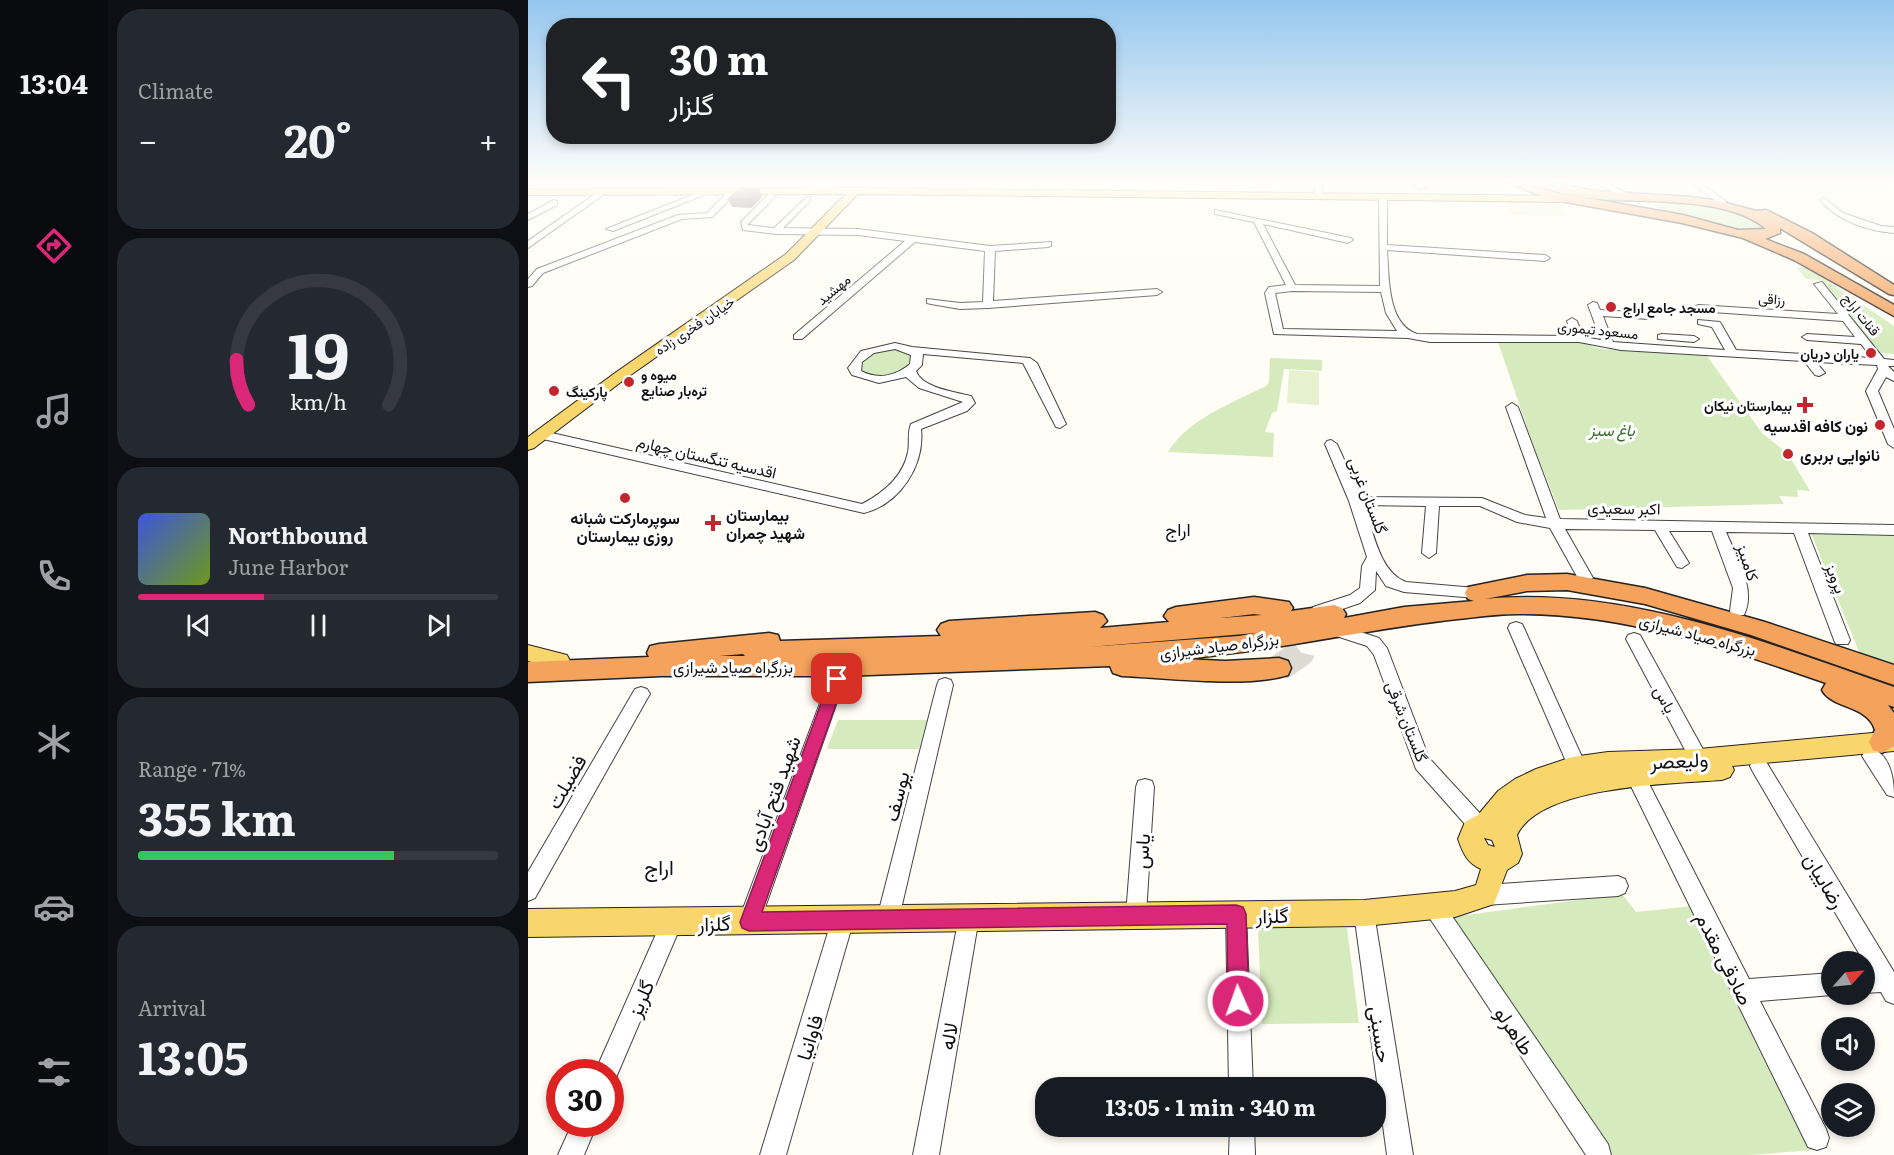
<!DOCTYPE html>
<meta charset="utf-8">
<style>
:root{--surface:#171b24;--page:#242831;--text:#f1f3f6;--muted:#9ea1a6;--line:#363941;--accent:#db2777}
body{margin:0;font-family:Literata,Vazirmatn,serif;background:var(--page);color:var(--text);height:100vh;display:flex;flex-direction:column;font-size:22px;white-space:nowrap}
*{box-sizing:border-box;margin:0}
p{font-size:20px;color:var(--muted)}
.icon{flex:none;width:33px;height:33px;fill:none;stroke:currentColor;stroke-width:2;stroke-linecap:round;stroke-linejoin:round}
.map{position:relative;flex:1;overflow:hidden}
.panel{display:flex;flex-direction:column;gap:9px;padding:9px;background:#0d0f14;width:420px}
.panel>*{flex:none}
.guide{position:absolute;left:18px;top:18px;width:570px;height:126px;border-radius:24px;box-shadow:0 3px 9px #0003;background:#202124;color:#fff;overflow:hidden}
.needle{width:39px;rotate:63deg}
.controls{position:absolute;left:1293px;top:951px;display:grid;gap:12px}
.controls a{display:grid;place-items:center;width:54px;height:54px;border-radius:50%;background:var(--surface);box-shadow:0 3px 9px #0003;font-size:30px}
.speed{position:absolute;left:18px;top:1059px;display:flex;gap:12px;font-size:30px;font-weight:700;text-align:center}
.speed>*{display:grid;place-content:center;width:78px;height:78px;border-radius:50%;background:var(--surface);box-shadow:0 3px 9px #0003;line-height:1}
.speed .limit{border:9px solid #d22;background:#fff;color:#111}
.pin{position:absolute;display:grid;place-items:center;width:51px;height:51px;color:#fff;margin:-26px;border-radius:12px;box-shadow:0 3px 9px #0006}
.me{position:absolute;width:66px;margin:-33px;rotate:358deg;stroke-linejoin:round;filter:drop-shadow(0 0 4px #0008)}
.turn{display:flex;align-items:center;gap:21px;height:126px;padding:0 24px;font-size:27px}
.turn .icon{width:78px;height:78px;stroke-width:2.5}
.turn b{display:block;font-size:42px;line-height:51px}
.big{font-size:45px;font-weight:700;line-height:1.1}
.panel .card{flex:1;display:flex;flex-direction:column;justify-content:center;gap:9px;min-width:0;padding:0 21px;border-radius:24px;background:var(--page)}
.panel .dial{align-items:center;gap:0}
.dial svg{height:156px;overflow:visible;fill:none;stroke:var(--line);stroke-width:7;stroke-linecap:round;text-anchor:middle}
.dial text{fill:var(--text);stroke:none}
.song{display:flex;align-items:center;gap:18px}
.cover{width:72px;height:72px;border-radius:9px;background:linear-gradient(135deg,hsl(230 70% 55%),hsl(80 70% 35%))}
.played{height:6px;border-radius:3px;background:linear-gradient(90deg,var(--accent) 35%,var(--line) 35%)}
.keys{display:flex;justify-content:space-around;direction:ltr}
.heat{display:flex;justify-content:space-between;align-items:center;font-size:33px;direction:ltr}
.charge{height:9px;border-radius:4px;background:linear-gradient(90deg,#34c759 71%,var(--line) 0)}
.trip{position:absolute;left:507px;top:1077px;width:351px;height:60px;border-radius:24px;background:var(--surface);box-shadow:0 3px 9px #0003;font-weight:700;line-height:60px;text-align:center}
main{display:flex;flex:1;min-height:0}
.tabs{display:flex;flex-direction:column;width:108px;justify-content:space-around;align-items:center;background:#090b0e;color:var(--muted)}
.tabs .icon{width:42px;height:42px}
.tabs .active{color:var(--accent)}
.tabs b{font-size:27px;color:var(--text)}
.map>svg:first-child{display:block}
.green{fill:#d5ebbd}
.pitch{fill:#e6f2cf}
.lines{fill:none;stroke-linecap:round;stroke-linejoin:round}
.highway-tunnel-far1{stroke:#dbdad3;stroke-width:21;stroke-dasharray:21 10;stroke-linecap:butt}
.highway-tunnel{stroke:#dbdad3;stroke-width:27;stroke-dasharray:27 14;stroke-linecap:butt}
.minor-casing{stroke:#444;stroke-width:2}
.major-casing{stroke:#222;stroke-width:2}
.highway-casing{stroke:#222;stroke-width:3}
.minor{fill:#fff;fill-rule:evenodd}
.major{fill:#f9d66b;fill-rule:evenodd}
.highway{fill:#f5a25d;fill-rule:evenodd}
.wall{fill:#4d4742}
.shaded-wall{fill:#3f3936}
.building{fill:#5a524d;stroke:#3f3936;stroke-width:1.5}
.route{fill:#db2777;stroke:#8e194d;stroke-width:1.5}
.poi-dot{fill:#c4262e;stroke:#fff;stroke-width:2}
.labels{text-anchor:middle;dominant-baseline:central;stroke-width:6;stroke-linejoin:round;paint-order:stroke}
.far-street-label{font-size:14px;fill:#111;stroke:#fff}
.far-poi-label{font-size:14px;font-weight:bold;fill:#111;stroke:#fff;text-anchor:start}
.poi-label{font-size:16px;font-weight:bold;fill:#111;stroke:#fff;text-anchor:start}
.park-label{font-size:16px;font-style:italic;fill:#2f6b1f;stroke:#fff}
.street-label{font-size:16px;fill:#111;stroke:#fff}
.neighbourhood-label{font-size:18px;fill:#111;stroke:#fff}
.near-street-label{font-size:20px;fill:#111;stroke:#fff}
.near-neighbourhood-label{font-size:21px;fill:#111;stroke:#fff}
</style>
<main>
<nav class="tabs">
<b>13:04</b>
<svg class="icon active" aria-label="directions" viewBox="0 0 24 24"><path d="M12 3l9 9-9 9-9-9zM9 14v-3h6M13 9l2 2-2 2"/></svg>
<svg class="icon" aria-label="music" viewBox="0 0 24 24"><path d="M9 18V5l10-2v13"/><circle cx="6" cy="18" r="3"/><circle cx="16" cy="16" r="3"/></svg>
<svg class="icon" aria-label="phone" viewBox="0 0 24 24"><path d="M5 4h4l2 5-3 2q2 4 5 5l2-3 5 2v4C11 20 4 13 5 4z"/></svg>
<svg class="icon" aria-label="climate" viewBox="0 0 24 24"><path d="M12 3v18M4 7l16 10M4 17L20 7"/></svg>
<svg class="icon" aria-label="car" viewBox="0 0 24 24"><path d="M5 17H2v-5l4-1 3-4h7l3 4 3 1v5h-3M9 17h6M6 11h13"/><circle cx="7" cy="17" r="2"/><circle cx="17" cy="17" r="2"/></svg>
<svg class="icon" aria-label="filters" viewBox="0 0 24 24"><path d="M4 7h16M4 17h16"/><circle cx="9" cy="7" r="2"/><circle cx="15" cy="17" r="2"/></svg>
</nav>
<section class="panel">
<div class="card"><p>Climate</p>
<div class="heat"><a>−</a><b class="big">20°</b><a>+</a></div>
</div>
<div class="card dial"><svg viewBox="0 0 100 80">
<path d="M14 69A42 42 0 1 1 86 69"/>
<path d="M14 69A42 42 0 0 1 8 46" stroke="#db2777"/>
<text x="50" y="56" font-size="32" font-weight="700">19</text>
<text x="50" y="72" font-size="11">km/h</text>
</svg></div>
<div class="card">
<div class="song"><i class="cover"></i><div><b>Northbound</b><p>June Harbor</p></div></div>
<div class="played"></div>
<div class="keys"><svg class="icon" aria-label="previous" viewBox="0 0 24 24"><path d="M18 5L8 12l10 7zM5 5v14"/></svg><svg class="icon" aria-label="pause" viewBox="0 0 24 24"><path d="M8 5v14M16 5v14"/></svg><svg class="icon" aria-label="next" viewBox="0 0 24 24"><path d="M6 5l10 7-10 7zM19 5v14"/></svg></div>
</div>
<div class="card"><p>Range · 71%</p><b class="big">355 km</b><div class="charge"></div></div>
<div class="card"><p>Arrival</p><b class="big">13:05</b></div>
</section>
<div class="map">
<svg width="1366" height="1155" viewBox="0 0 1366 1155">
<rect width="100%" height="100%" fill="#fffdf5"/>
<g class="green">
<path d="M1133,202C1170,201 1209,209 1241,228L1226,234L1136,211L1129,206Z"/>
<path d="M1279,267L1366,326V354L1353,353L1292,280L1278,279L1269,268Z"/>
<path d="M970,342L1056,343L1072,349L1177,353L1234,433L1260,454L1282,491L1269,490L1270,497L1251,496L1256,504L1031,510L1004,442Z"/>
<path d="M372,350L382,355L383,363C374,374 334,387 333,364C342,352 357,349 372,350Z"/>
<path d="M742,358L794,360V371L756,369L749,411L744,413L737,432L746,433L745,457L640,452C660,419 704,403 738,386L741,382Z"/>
<path d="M1283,533L1366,536V675L1336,664Z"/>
<path d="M310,720H399L391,749H299Z"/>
<path d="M1094,894L1108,912L1165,906L1286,1150L1222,1155H1076L924,917Z"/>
<path d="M730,928H819L831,1023L734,1024Z"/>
</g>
<g class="pitch">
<path d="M978,201L1029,202L1039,216L984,214Z"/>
<path d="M761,370L791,372V405L759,403Z"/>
</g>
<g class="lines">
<path class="highway-tunnel-far1" d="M765,617L773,631"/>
<path class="highway-tunnel" d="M751,668L773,653L776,640L772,629"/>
<defs>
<g id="minor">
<path d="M780,181H789L795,187L792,199L785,197L787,188Z"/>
<path d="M880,181H890L898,187L891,189Z"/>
<path d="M1064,181H1075L1104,196L1097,198Z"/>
<path d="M1160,181H1170L1199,202L1192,204Z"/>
<path d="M71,191L78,193L0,248V241Z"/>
<path d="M174,191L181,193L85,231L78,229Z"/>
<path d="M201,191L208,193L184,217L154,219L15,273L4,286L0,287V279L9,269L150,215L179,213Z"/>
<path d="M241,194L248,196L219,225L246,228L279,197H282V201L255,228L330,229L462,246L523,242V246L520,247L467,251L465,301L629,289L634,292L629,295L460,308L432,309L403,304L399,303V299L432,303L455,302L457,251L387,242L274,339H266V335L377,241L330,235L248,234L215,230L213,222Z"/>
<path d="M855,196L859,198V245L1017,255L1022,258L1017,261L859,250C861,277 859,324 889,334L1044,336L1039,321L1044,318L1049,321L1055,337L1073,340L1060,305L1065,302L1069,303L1072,310L1121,313L1126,316L1121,319L1075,316L1085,342L1197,350L1184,327L1170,324V320L1192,322L1208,350L1344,358L1333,344L1279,340L1274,337L1279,334L1327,337L1315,321L1170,311L1165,308L1170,305L1310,314L1286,284L1294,282L1356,359L1366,360V366H1360L1366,372V381L1358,377L1350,391L1366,429V448L1360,444L1338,391L1350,369L1349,365L1288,362L1297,373L1291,376L1287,375L1276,361L1093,350L1051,342H902L880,338L746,334L737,293L741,287L758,285L726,222L687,214V210L823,238L825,240L820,243L735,224L767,285L852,286L851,198ZM764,291L853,292L858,313L869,331L755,329L747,293Z"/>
<path d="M1296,198L1315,213L1353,226L1366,227V233C1339,231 1310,221 1292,200Z"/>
<path d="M26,200L29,201V205L0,220V214Z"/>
<path d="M1134,334L1166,336L1171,339L1166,342L1130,339V335Z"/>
<path d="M367,343L384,347L502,358L509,363L538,424L532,428L528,427L495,363L395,354L394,365L388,371C394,388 427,392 443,396L447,403L439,411L393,429C397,465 372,504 336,513L15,439L9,435L15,431L334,504C355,493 375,477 380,452C382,443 379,433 383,424L435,402L391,388L378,377L351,383L324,375L320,368L333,351ZM367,349L383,355L382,364C368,376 350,380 333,371L334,362L346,353Z"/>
<path d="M984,403L990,407L1032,519L1366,525V535L1280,533L1322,640L1320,644H1308L1306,640L1266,533L1198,532C1208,556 1229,589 1216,615H1204L1202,611L1205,588L1184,531H1141L1161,563L1154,568L1149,567L1127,530L1037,529L1065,578L1057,583L1052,582L1022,528L989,522L952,506H911L908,553L901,558L894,553L898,506L836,505C845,530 851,572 878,582L948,588L956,593L953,597L948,598L876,592L858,586L848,571L847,590L832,603L791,617L785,615L783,611L785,607L822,595L832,588L834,566L839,557L821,501L797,444L799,441L803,440L809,444L833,497L954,498L997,515L1018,518L978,407Z"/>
<path d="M988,622L994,624L996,628L1058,766L1055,772L1049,774L1043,772L1040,766L980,628L982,624Z"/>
<path d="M805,623L851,638L859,648L901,758L958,820L961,826L958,832L951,835L944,832L888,769L846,655L839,646L799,633L797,629L799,625Z"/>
<path d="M1106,633L1112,635L1177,753L1180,759L1177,765L1171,767L1165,765L1098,639L1100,635Z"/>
<path d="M309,672L315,674L317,679L232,922L228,929L221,932L214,929L210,922L301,679L303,674Z"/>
<path d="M417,678L423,680L425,685L371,918L367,925L360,928L353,925L349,918L409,685L411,680Z"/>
<path d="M113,687L119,689L122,694L119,699L7,898L0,901V872L107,689Z"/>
<path d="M1343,748C1363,755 1366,779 1366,797L1359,795L1334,756L1337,751Z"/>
<path d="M1231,758L1237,760L1366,972V1004L1358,1001L1353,992L1336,993V971H1340L1336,962L1225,772L1222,766L1225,760Z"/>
<path d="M1108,770L1115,772L1221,979L1304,973V995L1232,1001L1298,1129L1301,1138L1298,1147L1289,1150L1280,1147L1099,778L1101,772Z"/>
<path d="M617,779L624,781L626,787L618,915L615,922L608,925L601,922L598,915L608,787L610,781Z"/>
<path d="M1090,876L1097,879L1100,886L1097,893L1090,896L957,905L950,902L947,895L950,888L957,885Z"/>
<path d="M906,897L913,900L1080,1144L1083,1155H1058L899,914L896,907L899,900Z"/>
<path d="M836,903L843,906L846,913L885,1155H859L826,913L829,906Z"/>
<path d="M708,904L715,907L718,914L725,1088H701L698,914L701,907Z"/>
<path d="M441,907L448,910L451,917L411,1155H385L431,917L434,910Z"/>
<path d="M315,909L322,912L326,919L258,1155H232L304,919L308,912Z"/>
<path d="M143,913L150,916L154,923L87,1080L82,1082V1072H67L136,916Z"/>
<path d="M44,1124H69L56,1155H30Z"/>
<path d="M702,1126H726L727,1155H701Z"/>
</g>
<g id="major">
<path d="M327,188L1043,196L1048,199L1043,202L330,194L266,260L97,379L6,448L0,450V437L87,373L258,254L318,194L0,195V189Z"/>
<path d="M0,645L39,655L42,661L39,667L31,669L0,661Z"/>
<path d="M1366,731V751L1204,766L1206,770L1202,777L1194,780C1144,784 1013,785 989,835L994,854L990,863L979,870L966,904L927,917L836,926L0,937V909L836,900L927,891L948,885L953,869C939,863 935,853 930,839L937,822L950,815L970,791L987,779L1008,769L1044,757L1080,752L1171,749ZM956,838L964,840L967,847L960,845Z"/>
</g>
<g id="highway">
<path d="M975,181L1000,183L998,181H1017L1068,191L1164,197L1191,201L1228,211L1238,210L1284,233L1366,285V295L1361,294L1252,228V233L1237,239L1276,254L1366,305V316L1266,260L1215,238L1154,223L1021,199ZM1002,184C1024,191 1046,197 1069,199C1117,203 1201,196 1238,229L1210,230L1155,215L1024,192Z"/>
<path d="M1039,574L1117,588L1237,622L1366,665V685L1223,635L1117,604L1039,590L999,591L957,599C1098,586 1235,642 1366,687V707L1360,705L1366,713V746L1354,753L1345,750L1341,742L1347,730C1340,705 1304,709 1294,690L1298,683C1197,648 1096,613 989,614C969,614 949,617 930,619C838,629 747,651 655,659L697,661L751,658L760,661L763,668L760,675C719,688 639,678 594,676L585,673L582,666L314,676H133L0,682V662L121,657L119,653L122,646L131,644L241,633L250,635L252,641L413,636L409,630L413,624L421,621L567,612L575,615L579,621L572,628L641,622L636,616L640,610L648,607L726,597L761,602L765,608L763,611L806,605L814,608L818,614L816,618L876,607L946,601L940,599L937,593L940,587L999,575ZM726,614L734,615L693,618ZM728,633L711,636L561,647ZM215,654L217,656H191Z"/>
</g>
</defs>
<use href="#minor" class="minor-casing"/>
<use href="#major" class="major-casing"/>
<use href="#highway" class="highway-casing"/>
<use href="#minor" class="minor"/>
<use href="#major" class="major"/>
<use href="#highway" class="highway"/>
</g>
<path class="wall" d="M231,189L234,197L223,208L204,207L200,199Z"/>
<path class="shaded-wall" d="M231,189L234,197L223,208L220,199Z"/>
<path class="building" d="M212,189H231L220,199H200Z"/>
<linearGradient id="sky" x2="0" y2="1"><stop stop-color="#95c6ee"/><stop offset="0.53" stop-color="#fffefa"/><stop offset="1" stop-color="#fffefa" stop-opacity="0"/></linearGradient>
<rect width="1366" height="343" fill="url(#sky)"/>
<path class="route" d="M309,673L317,679L234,912L708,905L715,907L718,914L721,1001L718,1008L710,1011L703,1008L700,1001L699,924L221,931L214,928L212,922L302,679Z"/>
<g class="poi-dot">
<circle cx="1083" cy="307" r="6"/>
<circle cx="1343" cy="353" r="6"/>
<circle cx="101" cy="382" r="6"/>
<circle cx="26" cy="391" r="6"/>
<path d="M1274 396h6v6h6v6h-6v6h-6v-6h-6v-6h6z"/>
<circle cx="1352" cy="425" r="6"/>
<circle cx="1260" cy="454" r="6"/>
<circle cx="97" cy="498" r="6"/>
<path d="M182 514h6v6h6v6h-6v6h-6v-6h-6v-6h6z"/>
</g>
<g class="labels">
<g class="far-street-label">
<text transform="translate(305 289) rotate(-40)">مهشید</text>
<text transform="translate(1244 298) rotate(4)">رزاقی</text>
<text transform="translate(1334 314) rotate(51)">قنات اراج</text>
<text transform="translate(166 325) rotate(-34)">خیابان فخری زاده</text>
<text transform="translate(1070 329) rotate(6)">مسعود تیموری</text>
</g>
<g class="far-poi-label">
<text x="1095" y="307">مسجد جامع اراج</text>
<text x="1331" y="353" text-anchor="end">یاران دریان</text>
<text x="113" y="374">میوه و<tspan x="113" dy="16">تره‌بار صنایع</tspan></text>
<text x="38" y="391">پارکینگ</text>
<text x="1264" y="405" text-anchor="end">بیمارستان نیکان</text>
</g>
<g class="poi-label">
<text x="1340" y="425" text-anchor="end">نون کافه اقدسیه</text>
<text x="1272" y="454">نانوایی بربری</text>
<text x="198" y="514">بیمارستان<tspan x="198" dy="18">شهید چمران</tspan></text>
<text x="97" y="517" text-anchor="middle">سوپرمارکت شبانه<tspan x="97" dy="18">روزی بیمارستان</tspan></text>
</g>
<g class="park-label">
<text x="1084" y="429">باغ سبز</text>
</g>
<g class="street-label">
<text transform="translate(179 456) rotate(13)">اقدسیه تنگستان چهارم</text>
<text transform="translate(841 495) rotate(69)">گلستان غربی</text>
<text transform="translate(1096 507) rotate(1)">اکبر سعیدی</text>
<text transform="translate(1221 562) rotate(72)">کامبیز</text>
<text transform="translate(1309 578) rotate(69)">پرویز</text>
<text transform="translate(1170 634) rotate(15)">بزرگراه صیاد شیرازی</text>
<text transform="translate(691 645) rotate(-7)">بزرگراه صیاد شیرازی</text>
<text x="205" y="666">بزرگراه صیاد شیرازی</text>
<text transform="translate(1138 699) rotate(61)">یاس</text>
<text transform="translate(880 721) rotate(68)">گلستان شرقی</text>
</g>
<g class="neighbourhood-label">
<text x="650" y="528">اراج</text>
</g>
<g class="near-street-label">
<text transform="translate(1151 759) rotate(-3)">ولیعصر</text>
<text transform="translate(37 781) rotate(-60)">فضیلت</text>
<text transform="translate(244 793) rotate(-70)">شهید فتح آبادی</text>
<text transform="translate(367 796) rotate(-76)">یوسف</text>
<text transform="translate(612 851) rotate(-86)">یاس</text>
<text transform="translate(1298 880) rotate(59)">رضاییان</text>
<text transform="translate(744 914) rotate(-1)">گلزار</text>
<text transform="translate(186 922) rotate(-1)">گلزار</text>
<text transform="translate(1198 958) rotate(63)">صادقی مقدم</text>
<text transform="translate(111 998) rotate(-67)">گلریز</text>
<text transform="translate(988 1030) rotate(56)">طاهرلو</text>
<text transform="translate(854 1034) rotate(81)">حسینی</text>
<text transform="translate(419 1036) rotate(-80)">لاله</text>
<text transform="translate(280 1037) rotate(-73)">فاوانیا</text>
</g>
<g class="near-neighbourhood-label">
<text x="131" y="865">اراج</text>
</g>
</g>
</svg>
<div class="controls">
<a><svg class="needle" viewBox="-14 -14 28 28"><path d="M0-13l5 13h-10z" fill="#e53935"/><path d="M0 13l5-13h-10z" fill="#9ea1a6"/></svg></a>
<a><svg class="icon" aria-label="sound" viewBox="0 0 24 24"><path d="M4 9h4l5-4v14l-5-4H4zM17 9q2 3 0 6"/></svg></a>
<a><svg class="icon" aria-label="layers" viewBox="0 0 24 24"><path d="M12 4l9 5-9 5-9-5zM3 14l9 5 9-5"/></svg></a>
</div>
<div class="speed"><div class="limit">30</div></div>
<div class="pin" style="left:309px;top:679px;background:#d93025"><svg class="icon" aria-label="arrive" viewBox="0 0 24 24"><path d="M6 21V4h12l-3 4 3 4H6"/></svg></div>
<svg class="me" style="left:710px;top:1001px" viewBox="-20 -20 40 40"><circle r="17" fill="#db2777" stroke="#fff" stroke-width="3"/><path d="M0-11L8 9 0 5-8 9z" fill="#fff"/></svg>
<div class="trip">13:05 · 1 min · 340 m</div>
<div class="guide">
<div class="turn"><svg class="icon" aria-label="left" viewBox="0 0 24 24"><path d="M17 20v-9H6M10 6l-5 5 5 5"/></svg><div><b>30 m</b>گلزار</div></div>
</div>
</div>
</main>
